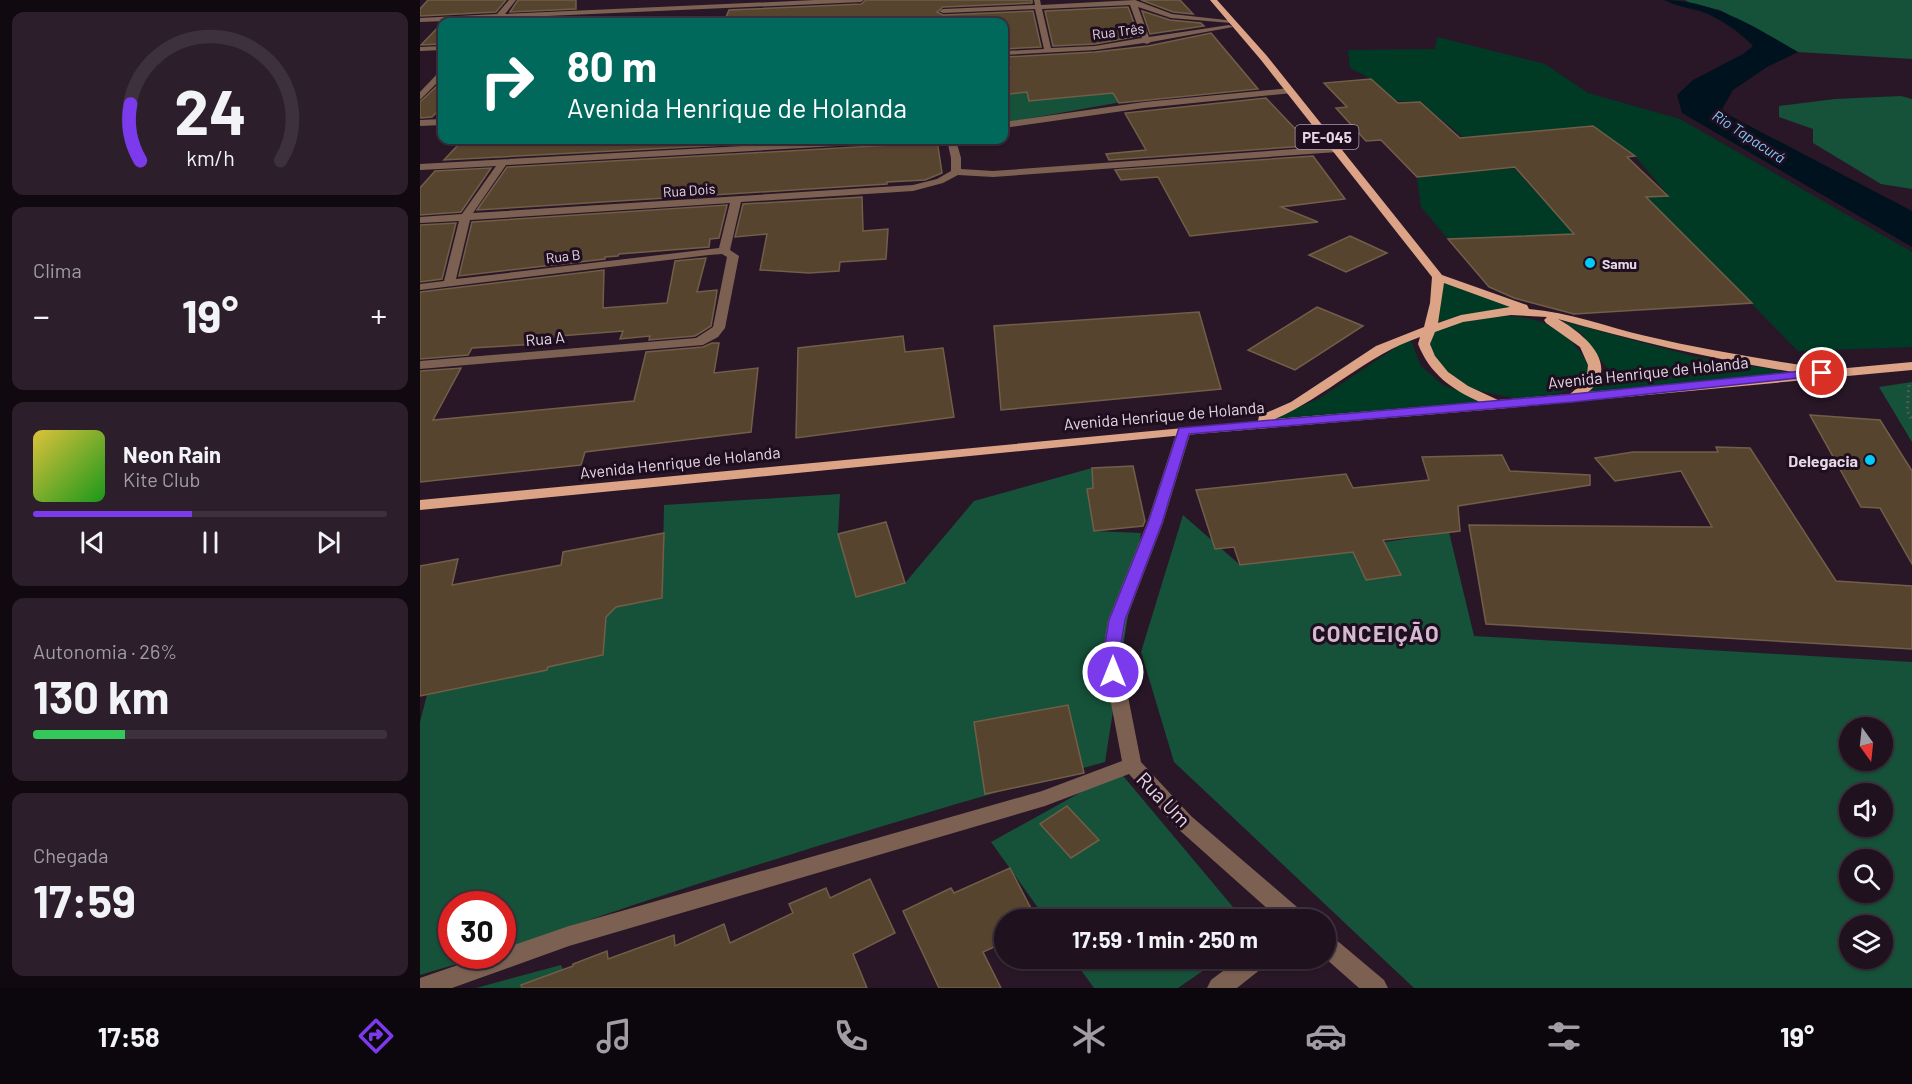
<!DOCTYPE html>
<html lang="pt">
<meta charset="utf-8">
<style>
:root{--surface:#1f111e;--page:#2c1f2b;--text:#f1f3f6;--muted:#a19da4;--line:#3c313c;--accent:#7c3aed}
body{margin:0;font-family:Barlow,sans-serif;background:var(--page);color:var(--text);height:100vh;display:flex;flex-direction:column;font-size:22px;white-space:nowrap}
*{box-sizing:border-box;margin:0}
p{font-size:20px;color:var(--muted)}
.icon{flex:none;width:33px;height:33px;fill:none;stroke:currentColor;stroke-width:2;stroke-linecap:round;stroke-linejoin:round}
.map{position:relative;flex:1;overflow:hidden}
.side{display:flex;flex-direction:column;gap:12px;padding:12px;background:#110910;width:420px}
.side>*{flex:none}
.top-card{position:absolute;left:18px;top:18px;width:570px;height:126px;border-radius:12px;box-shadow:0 2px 4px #0004,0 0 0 2px var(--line);background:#00695c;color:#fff;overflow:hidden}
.needle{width:39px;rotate:165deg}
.buttons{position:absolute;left:1419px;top:717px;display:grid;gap:12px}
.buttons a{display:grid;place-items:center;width:54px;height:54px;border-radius:50%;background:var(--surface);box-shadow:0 2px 4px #0004,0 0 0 2px var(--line);font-size:30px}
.speed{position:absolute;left:18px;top:891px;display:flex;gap:12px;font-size:30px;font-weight:700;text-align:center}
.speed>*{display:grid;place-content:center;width:78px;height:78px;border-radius:50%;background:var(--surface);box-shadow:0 2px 4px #0004,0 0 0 2px var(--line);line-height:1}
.speed .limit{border:9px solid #d22;background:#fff;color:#111}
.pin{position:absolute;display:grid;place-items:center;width:51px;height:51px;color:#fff;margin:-26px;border:3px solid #fff;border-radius:50%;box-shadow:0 2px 6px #0007}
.me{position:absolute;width:66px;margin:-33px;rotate:0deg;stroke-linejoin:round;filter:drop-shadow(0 0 4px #0008)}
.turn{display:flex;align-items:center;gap:21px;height:126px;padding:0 30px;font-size:27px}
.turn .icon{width:78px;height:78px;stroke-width:2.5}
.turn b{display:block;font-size:42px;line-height:51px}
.big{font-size:45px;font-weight:700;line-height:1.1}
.side .card{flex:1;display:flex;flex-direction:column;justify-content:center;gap:9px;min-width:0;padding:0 21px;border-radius:12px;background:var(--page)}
.side .dial{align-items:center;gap:0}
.dial svg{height:156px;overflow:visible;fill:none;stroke:var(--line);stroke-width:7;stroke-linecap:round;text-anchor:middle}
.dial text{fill:var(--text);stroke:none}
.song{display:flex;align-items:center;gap:18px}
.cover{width:72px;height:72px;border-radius:9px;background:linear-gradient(135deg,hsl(50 70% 55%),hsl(120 70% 35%))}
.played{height:6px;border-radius:3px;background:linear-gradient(90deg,var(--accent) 45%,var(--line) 45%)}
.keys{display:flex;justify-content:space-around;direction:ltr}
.heat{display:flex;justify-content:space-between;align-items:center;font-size:33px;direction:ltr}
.charge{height:9px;border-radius:4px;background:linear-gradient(90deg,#34c759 26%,var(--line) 0)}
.trip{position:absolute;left:574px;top:909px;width:342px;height:60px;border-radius:30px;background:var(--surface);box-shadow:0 2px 4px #0004,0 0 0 2px var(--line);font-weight:700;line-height:60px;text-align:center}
.dock{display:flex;height:96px;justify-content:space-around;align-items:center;background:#0c070c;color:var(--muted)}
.dock .icon{width:42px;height:42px}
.dock .current{color:var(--accent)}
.dock b{font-size:27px;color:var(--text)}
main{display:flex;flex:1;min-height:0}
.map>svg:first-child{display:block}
.green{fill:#003a25}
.forest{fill:#155239;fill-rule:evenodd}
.water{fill:#00121e}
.building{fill:#57442f;stroke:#725e48;stroke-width:1.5}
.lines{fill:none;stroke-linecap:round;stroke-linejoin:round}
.path{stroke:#675766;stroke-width:3;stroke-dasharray:1.5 4;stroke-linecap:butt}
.minor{fill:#7c6153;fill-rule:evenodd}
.major{fill:#dca386;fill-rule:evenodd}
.route{fill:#7c3aed;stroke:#51269a;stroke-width:1.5}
.poi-dot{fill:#00cbf9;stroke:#1f0e1f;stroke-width:2}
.labels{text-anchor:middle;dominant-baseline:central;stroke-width:6;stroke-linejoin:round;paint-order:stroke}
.far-street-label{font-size:14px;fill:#e5d8e4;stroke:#1f0e1f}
.far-poi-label{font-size:14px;font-weight:bold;fill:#e5d8e4;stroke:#1f0e1f;text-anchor:start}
.far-water-label{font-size:15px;font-style:italic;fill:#80caf8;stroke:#1f0e1f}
.shield{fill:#1f0e1f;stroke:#aa9ba9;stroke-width:1.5}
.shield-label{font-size:15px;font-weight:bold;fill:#e5d8e4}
.street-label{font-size:16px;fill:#e5d8e4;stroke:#1f0e1f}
.poi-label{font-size:16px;font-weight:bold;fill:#e5d8e4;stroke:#1f0e1f;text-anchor:end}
.near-street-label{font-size:20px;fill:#e5d8e4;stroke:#1f0e1f}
.district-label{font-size:22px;font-weight:bold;letter-spacing:1.5px;fill:#d3bad1;stroke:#1f0e1f}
</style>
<main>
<section class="side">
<div class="card dial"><svg viewBox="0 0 100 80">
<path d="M14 69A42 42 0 1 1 86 69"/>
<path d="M14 69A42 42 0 0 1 9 40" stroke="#7c3aed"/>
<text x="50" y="56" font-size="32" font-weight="700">24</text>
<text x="50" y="72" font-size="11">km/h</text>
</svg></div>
<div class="card"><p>Clima</p>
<div class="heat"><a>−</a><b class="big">19°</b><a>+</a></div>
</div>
<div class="card">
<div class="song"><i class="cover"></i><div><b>Neon Rain</b><p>Kite Club</p></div></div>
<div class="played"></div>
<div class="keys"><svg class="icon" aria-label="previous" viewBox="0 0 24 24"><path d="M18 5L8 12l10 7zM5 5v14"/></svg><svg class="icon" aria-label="pause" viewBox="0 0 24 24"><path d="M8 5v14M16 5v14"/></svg><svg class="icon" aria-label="next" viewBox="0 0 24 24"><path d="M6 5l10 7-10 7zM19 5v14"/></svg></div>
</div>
<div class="card"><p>Autonomia · 26%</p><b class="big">130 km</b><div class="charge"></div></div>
<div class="card"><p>Chegada</p><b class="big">17:59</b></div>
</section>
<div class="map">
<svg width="1492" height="988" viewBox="0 0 1492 988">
<rect width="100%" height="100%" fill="#291728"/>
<g class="green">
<path d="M1017,37L1125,64L1168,93L1260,119L1492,252V347L1378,351L1259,230L1028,239L1001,207L997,177L1094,168L1126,203L1248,195L1215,156L1173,126L1044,138L1000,102L975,101L951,79L930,68L928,50L1015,49Z"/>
<path d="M1024,282L1098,308L1057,313L1013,323Z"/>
<path d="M1090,316C1132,320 1150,332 1171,369L1160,385L1140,393L1100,399L1054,390L1027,376L1017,362L1010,343L1014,328L1063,318Z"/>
<path d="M1138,320L1276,357L1367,372L1167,393L1187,368L1161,333Z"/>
<path d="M990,338L1001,366L1023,385L1068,402L848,420L900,398Z"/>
</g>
<g class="forest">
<path d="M1265,0H1492V59L1378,52L1300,10L1274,5Z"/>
<path d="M626,67L713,100L584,123V84L593,83Z"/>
<path d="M1481,96L1492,99V189L1461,184L1393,143V129L1359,117V106L1415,99Z"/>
<path d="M1492,382V442L1459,387Z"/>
<path d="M672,468L674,531L721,533L685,762C482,817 282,881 83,949L82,904H32V956H63L0,975V722L7,695L127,670L134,619L242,598L244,505L420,494L418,533L466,522L485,583L554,501Z"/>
<path d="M763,515L820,565L1029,532L1054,636L1492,662V988H994L754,762L721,652ZM1430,728H1462V760H1430ZM1430,794H1462V826H1430ZM1430,860H1462V892H1430ZM1430,926H1462V958H1430Z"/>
<path d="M699,771L823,919H626L571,842Z"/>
<path d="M653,959H800L758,988H674Z"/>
<path d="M141,965L152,988H56Z"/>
</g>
<path class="water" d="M1244,0C1293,0 1337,28 1378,52L1347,67L1313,90L1301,111L1492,211V247L1262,113L1257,95L1273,80L1323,54L1333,46C1320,32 1296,15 1276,10C1263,7 1257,6 1244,0Z"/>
<g class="building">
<path d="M8,0H86L76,12L0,16V9Z"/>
<path d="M98,0H156V9L90,12Z"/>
<path d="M446,0H612V3L523,7L517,12L523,15L613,11L621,47L584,49V22H304L309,10L441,4Z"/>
<path d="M721,0H760L773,14L753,12Z"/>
<path d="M708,7L719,36L675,44L633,46L625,11Z"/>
<path d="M722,11L750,20L781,23L784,26L730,34Z"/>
<path d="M157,17V22H79L82,20Z"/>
<path d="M22,23V44L1,45Z"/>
<path d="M791,33L838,89L699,103L693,93L609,101L607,92L590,94L584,83V69L590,68L585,57L675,52L728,46Z"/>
<path d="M951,79L978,103L1000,102L1040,138L1173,126L1215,156L1207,157L1248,196L1226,197L1332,303L1154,314L1094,298L1069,287L1028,239L1154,234L1095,167L997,177L961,140L946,141L916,108L927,107L904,83Z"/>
<path d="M17,86H22V107L12,117L0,118V102Z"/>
<path d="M846,98L883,137H879L886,146L689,160L686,154L726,150L705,113Z"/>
<path d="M120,140H400L24,160L38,145Z"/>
<path d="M517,140L522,173L505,180L467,182V184L57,210L87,167L471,145Z"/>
<path d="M893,156L925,199L861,207L898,222L770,236L738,177L701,180L695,170Z"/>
<path d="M71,168L41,212L0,215V188L15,171Z"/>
<path d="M442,197L443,231L468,229L466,259L420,262L419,271L389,273L340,270L347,234L315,237L323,204Z"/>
<path d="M307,205L299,238L290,239L289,247L199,254L198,256L185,257V259L39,276L52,222Z"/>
<path d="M36,223L22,279L0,282V225Z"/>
<path d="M930,236L967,253L926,272L889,255Z"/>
<path d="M286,258L277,292L297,290L296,298L291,326L275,336L229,340L230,336L200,339L203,331L139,336L135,343L52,348L48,355L0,359V292L184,270L183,308L247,303L255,261Z"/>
<path d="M897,307L943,326L875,370L828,350Z"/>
<path d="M779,312L801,389L581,410L574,326Z"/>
<path d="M483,336L485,352L523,348L534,417L376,438L378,348Z"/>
<path d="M292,343H299L294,373L338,368L331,432L165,452L161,465L0,482V371L41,368L13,420L214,401L226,352L283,347Z"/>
<path d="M1390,415L1460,420L1492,471V564L1460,508L1441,507Z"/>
<path d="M1296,447L1330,448L1416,581L1492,586V649L1066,624L1049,525L1292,527L1261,471L1195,481L1175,458L1213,452H1298Z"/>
<path d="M1082,455L1090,471L1170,475V485L1038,506L1040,531L963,540L981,575L946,580L933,552L820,565L814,547L795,549L776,490L926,474L933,488L1009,480L1002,457Z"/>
<path d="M713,466L725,521L723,526L674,531L667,489L673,488L672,468Z"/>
<path d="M466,522L485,583L436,597L418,534Z"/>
<path d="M244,533L242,598L196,607L186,617L183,655L128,667L127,670L0,696V566L38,559L32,585L141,565L143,552Z"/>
<path d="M648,705L664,773L565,794L554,722Z"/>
<path d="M647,806L679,840L651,858L620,824Z"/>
<path d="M590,868L617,920H585V942L563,952L581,988H519L483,911L531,888L534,893Z"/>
<path d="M450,879L475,933L433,954L447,988H102L101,985L153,966V964L187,951L188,959L254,935L255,946L304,924L310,943L373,913L369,904L406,888L410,898Z"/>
</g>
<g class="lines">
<path class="path" d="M1489,385L1487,411L1492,420"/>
<g class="minor">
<path d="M89,0H96L85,14L395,0H444L441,2L81,18L76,22L73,19L0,22V18L77,14Z"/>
<path d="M614,0H620L621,5L715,0L752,14L815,21L811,23L751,18L718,7L729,37L809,25L813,27L731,42L727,44L724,43L675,50L584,55V51L624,49L615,9L523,13L519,11L523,9L615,5ZM710,5L722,38L675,46L631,48L622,9Z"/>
<path d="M22,46V50L0,51V47Z"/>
<path d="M19,72H22V78L0,100V92Z"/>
<path d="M870,88L873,89V93L724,108L584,128V122L724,102Z"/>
<path d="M22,119V125L0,126V120Z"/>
<path d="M431,140H476L471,143L86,165L53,213L493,185L517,179L531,171V158L527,140H536L541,158V169L573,171L917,146L922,149L917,152L573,177L538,175L523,183L493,191L321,202L310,250L319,256L305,328L298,337L283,345L0,369V361L276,338L293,327L307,257L302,254L289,255L0,290V284L24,281L39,221L0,223V217L42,214L76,166L0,170V164ZM310,203L299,248L36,279L50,220Z"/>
<path d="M764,427L771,431L743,523L706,620L700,656L721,762L771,816L884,913L887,920H860L757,828L709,774L625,806L149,946L32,988H0V978L64,956H82V949L149,926L622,791L702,761L682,656L688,620L727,523L757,431Z"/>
<path d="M906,935L914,938L964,980L968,988H939L905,958Z"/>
<path d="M820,958H849L846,965L817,988H787L791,980Z"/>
</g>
<path class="major" d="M790,0H797L847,56L1022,275L1107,305L1109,309C1149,312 1187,327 1226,336C1277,348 1329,357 1381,365L1387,369L1384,372L1492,362V370L1077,409L764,435L0,510V500L838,421L839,416L871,402L956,346L1004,327L1010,303L1012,277L841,60ZM1024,283L1090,307L1041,315L1018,323ZM1091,315L1127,317L1124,320L1126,323L1160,347L1168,365L1167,375L1162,384L1150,394L1078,400L1048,386L1028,372L1015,356L1010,344L1015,332L1043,322ZM1138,319C1218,342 1297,360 1379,373L1168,392C1202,365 1163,333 1138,319ZM1000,337L998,344C1010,374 1031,389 1060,402L855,419C906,397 947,355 1000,337Z"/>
</g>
<path class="route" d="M1402,369L1408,373L1406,375L1153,402L769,434L742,523L705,620L699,656L701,672L699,677H688L683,656L689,620L728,523L759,428L1153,394Z"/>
<g class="poi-dot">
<circle cx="1170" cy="263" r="6"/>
<circle cx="1450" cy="460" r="6"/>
</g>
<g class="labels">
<g class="far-street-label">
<text transform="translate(698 31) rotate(-7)">Rua Três</text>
<text transform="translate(269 190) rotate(-4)">Rua Dois</text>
<text transform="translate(143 256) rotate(-7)">Rua B</text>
</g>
<g class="far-poi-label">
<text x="1182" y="263">Samu</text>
</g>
<g class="far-water-label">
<text transform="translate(1329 136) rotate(33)">Rio Tapacurá</text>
</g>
<rect class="shield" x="875.5" y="125" width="63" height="24" rx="4.5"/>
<g class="shield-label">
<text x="907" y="137">PE-045</text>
</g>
<g class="street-label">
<text transform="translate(125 338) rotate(-5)">Rua A</text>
<text transform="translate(1228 372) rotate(-6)">Avenida Henrique de Holanda</text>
<text transform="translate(744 415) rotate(-5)">Avenida Henrique de Holanda</text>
<text transform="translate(260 462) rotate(-6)">Avenida Henrique de Holanda</text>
</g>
<g class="poi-label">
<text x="1438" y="460">Delegacia</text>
</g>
<g class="near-street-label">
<text transform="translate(744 799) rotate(46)">Rua Um</text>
</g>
<g class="district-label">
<text x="956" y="633">CONCEIÇÃO</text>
</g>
</g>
</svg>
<div class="buttons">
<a><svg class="needle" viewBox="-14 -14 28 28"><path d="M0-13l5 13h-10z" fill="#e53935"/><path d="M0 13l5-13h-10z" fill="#a19da4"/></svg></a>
<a><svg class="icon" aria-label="sound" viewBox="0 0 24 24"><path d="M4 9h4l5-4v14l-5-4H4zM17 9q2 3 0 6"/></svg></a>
<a><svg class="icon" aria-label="search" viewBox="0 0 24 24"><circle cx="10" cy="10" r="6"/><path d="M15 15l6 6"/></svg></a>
<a><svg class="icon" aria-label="layers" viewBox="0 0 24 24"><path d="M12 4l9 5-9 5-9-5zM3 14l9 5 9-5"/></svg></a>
</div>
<div class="speed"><div class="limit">30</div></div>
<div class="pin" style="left:1402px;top:373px;background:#d93025"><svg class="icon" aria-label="arrive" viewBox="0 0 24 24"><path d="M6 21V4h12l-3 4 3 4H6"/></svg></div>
<svg class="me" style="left:693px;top:672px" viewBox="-20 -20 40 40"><circle r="17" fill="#7c3aed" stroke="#fff" stroke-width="3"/><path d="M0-11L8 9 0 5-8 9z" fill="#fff"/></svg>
<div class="trip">17:59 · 1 min · 250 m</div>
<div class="top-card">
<div class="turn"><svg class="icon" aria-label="right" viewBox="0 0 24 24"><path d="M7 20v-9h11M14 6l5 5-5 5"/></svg><div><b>80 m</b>Avenida Henrique de Holanda</div></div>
</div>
</div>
</main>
<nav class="dock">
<b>17:58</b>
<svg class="icon current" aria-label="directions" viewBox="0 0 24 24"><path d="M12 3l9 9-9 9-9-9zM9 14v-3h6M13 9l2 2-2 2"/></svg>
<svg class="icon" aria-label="music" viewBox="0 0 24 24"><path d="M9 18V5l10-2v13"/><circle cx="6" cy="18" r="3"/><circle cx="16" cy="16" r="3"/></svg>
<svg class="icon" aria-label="phone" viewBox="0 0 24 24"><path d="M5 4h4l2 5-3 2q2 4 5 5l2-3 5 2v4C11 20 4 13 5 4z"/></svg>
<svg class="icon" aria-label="climate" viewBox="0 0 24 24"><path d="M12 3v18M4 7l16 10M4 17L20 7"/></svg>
<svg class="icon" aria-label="car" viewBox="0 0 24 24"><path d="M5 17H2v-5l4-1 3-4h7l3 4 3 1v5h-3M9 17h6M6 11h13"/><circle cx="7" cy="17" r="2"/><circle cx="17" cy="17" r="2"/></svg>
<svg class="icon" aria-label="filters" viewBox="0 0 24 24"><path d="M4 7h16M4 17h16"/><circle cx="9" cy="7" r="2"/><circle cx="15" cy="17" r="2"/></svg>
<b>19°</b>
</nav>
